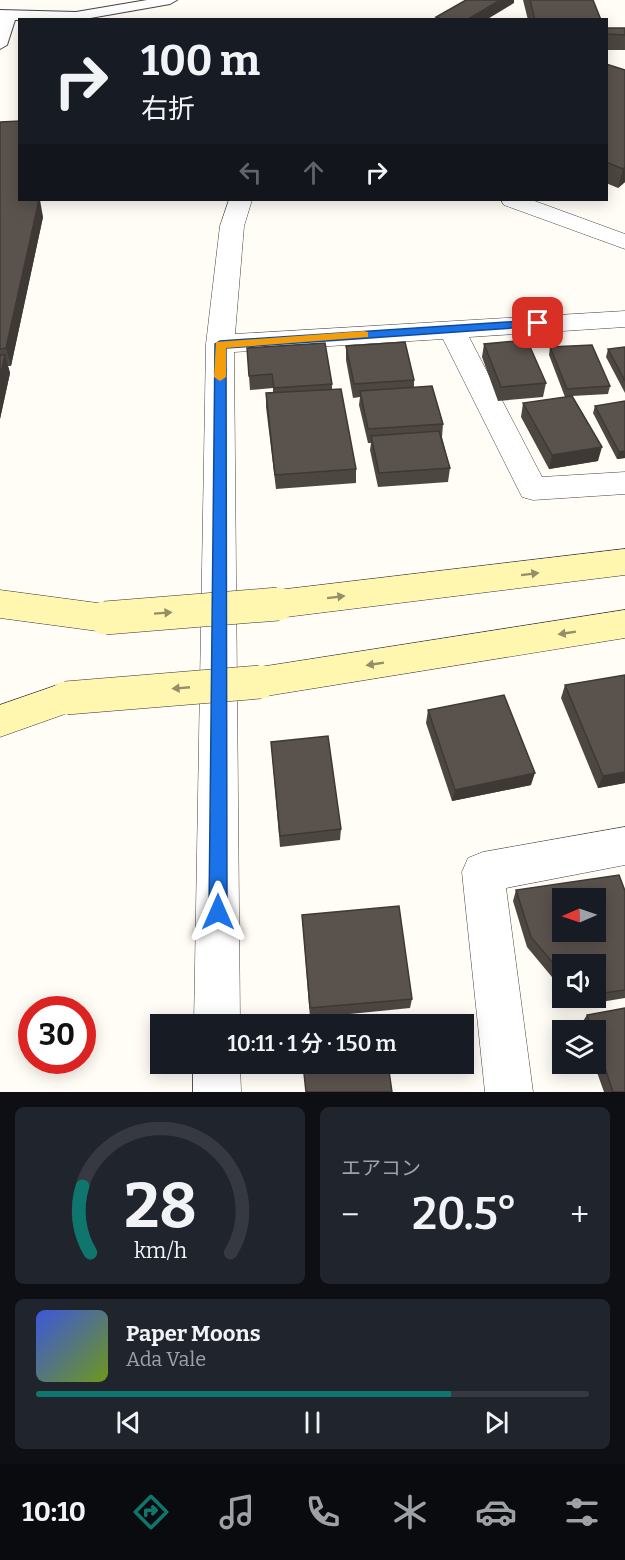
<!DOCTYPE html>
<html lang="ja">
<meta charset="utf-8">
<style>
:root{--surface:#171b24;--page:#20242c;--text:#f1f3f6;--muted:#9ea1a6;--line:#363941;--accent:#0f766e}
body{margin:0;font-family:Bitter,"Noto Sans JP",serif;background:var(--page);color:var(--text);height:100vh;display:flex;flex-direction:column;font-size:22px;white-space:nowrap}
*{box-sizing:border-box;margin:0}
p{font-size:20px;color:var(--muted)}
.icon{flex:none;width:33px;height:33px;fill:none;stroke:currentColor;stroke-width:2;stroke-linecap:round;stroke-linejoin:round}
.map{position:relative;height:1092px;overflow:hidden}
.sheet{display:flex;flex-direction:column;gap:15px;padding:15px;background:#0d0f14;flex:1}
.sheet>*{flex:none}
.banner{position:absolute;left:18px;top:18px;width:590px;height:183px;border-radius:0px;box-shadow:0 3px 15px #0003;background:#171b24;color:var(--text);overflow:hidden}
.needle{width:39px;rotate:268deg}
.controls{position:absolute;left:552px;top:888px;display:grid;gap:12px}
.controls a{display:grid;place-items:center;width:54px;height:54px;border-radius:0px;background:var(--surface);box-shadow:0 3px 15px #0003;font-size:30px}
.speed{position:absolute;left:18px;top:996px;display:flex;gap:12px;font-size:30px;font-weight:700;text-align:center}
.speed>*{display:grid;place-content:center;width:78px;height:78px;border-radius:50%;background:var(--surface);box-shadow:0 3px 15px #0003;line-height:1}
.speed .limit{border:9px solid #d22;background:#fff;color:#111}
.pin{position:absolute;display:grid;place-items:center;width:51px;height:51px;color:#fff;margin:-26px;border-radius:12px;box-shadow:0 3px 9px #0006}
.me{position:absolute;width:66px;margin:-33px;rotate:0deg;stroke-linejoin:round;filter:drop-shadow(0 0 4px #0008)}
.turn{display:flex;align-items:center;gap:21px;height:126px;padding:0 24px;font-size:27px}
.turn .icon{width:78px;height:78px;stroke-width:2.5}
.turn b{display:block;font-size:42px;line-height:51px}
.lanes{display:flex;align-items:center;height:57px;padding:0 24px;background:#0003;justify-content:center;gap:30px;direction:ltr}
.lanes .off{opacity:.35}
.big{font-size:45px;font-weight:600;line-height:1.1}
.sheet .widget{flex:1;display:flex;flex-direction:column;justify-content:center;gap:9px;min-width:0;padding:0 21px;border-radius:9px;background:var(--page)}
.sheet .dial{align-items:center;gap:0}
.dial svg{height:156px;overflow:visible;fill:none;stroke:var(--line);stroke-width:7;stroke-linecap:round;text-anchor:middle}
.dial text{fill:var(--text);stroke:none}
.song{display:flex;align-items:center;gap:18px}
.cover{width:72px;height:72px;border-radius:9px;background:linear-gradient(135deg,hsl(230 70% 55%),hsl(80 70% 35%))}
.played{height:6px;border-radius:3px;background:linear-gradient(90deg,var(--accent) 75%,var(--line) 75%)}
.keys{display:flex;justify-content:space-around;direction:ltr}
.heat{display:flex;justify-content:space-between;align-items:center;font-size:33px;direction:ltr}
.sheet .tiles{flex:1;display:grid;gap:15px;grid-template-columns:1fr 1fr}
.widget:last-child{grid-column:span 2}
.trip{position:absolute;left:150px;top:1014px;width:324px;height:60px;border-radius:0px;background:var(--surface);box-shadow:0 3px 15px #0003;font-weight:600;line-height:60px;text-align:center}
.menu{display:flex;height:96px;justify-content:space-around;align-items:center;background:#090b0e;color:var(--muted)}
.menu .icon{width:42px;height:42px}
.menu .current{color:var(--accent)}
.menu b{font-size:27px;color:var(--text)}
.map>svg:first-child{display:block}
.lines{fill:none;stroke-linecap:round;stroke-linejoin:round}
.lane-casing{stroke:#444;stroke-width:2}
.street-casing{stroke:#444;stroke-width:1}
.secondary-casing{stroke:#333;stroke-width:1}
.lane{fill:#fff;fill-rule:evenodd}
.street{fill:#fff;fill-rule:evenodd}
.secondary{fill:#fff6b0;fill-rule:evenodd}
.secondary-bridge-casing{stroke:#333;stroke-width:34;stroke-linecap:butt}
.secondary-bridge{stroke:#fff6b0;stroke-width:33}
.wall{fill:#4d4742}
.shaded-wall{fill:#3f3936}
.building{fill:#5a524d;stroke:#3f3936;stroke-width:1.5;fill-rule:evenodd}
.oneway{fill:#948f68}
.route{fill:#1a73e8;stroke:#114b97;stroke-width:1.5}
.slow{fill:#f59e0b}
</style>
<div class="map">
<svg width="625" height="1092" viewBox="0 0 625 1092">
<rect width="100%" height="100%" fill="#fffdf5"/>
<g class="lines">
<defs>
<path id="lane" d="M147,0H177L170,4L79,20H15L7,45L0,49V10L76,12Z"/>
<g id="street">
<path d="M229,200H252L244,226L235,334L625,311V327L469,337L542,477L625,472V494L533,500L522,497L443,339L234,352L240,1024H194L206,344L220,226Z"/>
<path d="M501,200H532L625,234V249L504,205Z"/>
<path d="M625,827V865L506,888L533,1092H485L462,872L468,858L483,852Z"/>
<path d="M193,1064H240L241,1092H193Z"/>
</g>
<g id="secondary">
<path d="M625,549V575L278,618L266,614L261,604L266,594L278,590Z"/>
<path d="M0,590L105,604L117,608L122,618L117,628L105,632L0,618Z"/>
<path d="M625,610V638L260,697L247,693L242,682L247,671L260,667Z"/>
<path d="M66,682L79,687L85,698L79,709L0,737V705Z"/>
</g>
</defs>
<use href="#lane" class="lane-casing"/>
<use href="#street" class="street-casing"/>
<use href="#secondary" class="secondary-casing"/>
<use href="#lane" class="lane"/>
<use href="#street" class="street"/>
<use href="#secondary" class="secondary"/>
<defs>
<g id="secondary-bridge">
<path d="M105,618L278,604"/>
<path d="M66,698L260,682"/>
</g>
</defs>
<use href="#secondary-bridge" class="secondary-bridge-casing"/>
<use href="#secondary-bridge" class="secondary-bridge"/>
</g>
<g class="wall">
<path d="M523,0H593L601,20H528Z"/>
<rect x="606" y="28" width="19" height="22"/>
<path d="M606,64L625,70V182L618,188L606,183Z"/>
<path d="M0,122L43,217L11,366H8L10,373L0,419Z"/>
<path d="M484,344L546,383L543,397L498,401L482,357Z"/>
<path d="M346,346L414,380V387L443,424L442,437L450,468L448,482L378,487L370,450L371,443H368L359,405L360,397L353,398L346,360Z"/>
<path d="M550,347L610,386L608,394L572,396L598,461L549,469L521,417L523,403L565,397L549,355Z"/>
<path d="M625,347V393L606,357L608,349Z"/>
<path d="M247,348L332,384V389L356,469V483L276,489L266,407V393H273V388L250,390Z"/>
<path d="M595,406L625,458L617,459L593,413Z"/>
<path d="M565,685L625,783L598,788L561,698Z"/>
<path d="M428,710L531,785L452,801L426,723Z"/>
<path d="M271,742L341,829L340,840L280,847Z"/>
<path d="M516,890L625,891V998L576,1006L569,998H596V964H562V989L527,947L513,901Z"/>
<path d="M302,915L412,999L410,1008L310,1018Z"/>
<path d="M625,1008V1092H604L594,1064H596V1030H583L581,1024L587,1015Z"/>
</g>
<g class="shaded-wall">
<path d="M500,0H514V3L486,20H467Z"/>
<path d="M625,167V182L618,188L623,169Z"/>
<path d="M39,200H40L43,217L11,366L6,348Z"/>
<path d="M5,355L10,373L0,419V377Z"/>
<path d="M602,447L598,461L549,469L552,455Z"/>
<path d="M625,451V458L617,459L619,452Z"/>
<path d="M625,772V783L598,788L603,776Z"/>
<path d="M535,773L531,785L452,801L455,790Z"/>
</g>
<g class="building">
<path d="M466,0H500L467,20H445L436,17Z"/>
<path d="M530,0H593L601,20H535Z"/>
<path d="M606,28H625V35L606,34Z"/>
<path d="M606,64L625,70V167L623,169L606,162Z"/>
<path d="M20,121V200H39L6,348L0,349V122Z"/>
<path d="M527,340L546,383L501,387L484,344Z"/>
<path d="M405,342L414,380L354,384L346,346Z"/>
<path d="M325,343L332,384L274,388L272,374L249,376L247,348Z"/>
<path d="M592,345L610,386L567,389L550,347Z"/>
<path d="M625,347V381L608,349Z"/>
<path d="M0,355H5L0,377Z"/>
<path d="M432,386L443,424L368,429L360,391Z"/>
<path d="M341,389L356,469L275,475L266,393Z"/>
<path d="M572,396L602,447L552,455L523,403Z"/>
<path d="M625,401V451L619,452L595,406Z"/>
<path d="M439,431L450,468L379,473L371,436Z"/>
<path d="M625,675V772L603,776L565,685Z"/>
<path d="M504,695L535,773L455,790L428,710Z"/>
<path d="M328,736L341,829L280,836L271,742Z"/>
<path d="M619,875L625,891V990L596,994V964H562V974L531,937L516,890ZM562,898H596V932H562Z"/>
<path d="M399,906L412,999L310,1008L302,915Z"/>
<path d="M625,1008V1092H613L596,1041V1030H592L587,1015Z"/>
<path d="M381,1018L382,1024H319Z"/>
<path d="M303,1064H388L392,1092H306Z"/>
</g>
<defs><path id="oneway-solid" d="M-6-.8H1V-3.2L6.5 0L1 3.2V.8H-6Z" transform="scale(1.5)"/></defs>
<g class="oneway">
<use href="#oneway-solid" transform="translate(530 574) rotate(-7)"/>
<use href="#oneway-solid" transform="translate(336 597) rotate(-7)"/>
<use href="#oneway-solid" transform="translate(163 613) rotate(-4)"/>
<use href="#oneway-solid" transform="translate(567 633) rotate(171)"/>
<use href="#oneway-solid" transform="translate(375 664) rotate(171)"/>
<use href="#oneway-solid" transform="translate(181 688) rotate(175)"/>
</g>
<path class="route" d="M538,320L544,323L542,326L226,348L227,912L224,918L218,921L212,918L209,912L215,344L220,341Z"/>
<path class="slow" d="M364,331L368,332V337L226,348V377L220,381L214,377L216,342Z"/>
</svg>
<div class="controls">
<a><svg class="needle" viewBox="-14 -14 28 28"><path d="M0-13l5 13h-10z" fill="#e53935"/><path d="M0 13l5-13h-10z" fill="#9ea1a6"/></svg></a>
<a><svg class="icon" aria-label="sound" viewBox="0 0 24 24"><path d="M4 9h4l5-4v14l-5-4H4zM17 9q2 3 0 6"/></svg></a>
<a><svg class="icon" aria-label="layers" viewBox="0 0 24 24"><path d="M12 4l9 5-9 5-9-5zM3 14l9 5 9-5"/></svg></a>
</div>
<div class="speed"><div class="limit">30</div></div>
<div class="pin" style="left:538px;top:323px;background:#d93025"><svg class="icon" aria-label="arrive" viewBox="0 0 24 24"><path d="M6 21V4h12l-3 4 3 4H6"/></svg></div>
<svg class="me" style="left:218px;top:912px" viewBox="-20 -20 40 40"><path d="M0-17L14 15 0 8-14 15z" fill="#1a73e8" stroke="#fff" stroke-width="4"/></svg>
<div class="trip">10:11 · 1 分 · 150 m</div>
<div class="banner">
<div class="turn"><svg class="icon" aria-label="right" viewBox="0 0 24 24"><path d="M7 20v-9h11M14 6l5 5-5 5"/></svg><div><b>100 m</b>右折</div></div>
<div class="lanes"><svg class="icon off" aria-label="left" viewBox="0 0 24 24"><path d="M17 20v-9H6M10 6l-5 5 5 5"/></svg><svg class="icon off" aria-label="ahead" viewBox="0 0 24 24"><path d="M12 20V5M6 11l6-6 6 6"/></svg><svg class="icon" aria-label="right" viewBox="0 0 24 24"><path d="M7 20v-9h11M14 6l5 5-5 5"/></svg></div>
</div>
</div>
<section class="sheet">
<div class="tiles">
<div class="widget dial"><svg viewBox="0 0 100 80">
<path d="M14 69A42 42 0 1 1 86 69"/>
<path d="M14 69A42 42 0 0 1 10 35" stroke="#0f766e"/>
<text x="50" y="56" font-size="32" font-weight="700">28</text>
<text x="50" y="72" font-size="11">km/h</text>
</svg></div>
<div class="widget"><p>エアコン</p>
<div class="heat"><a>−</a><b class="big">20.5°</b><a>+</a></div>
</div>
<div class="widget">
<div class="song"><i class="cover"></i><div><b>Paper Moons</b><p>Ada Vale</p></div></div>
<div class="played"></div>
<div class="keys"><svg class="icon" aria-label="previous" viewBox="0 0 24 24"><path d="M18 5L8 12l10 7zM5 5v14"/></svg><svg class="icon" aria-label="pause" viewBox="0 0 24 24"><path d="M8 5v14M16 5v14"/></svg><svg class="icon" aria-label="next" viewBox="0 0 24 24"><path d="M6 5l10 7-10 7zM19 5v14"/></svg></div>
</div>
</div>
</section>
<nav class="menu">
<b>10:10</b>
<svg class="icon current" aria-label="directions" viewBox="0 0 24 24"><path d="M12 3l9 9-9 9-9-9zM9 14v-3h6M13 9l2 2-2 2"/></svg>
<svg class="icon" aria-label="music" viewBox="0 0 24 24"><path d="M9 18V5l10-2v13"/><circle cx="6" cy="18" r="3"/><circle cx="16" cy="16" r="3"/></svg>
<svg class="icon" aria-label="phone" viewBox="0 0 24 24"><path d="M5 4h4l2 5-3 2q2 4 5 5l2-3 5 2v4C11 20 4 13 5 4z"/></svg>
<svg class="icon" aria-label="climate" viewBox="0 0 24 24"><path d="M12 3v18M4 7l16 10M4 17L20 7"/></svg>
<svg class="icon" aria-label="car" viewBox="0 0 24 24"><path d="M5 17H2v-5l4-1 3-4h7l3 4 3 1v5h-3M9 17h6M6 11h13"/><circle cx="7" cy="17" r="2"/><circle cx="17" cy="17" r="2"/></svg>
<svg class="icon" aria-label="filters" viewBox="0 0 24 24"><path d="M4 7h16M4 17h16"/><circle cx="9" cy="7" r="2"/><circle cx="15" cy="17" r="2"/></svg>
</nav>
